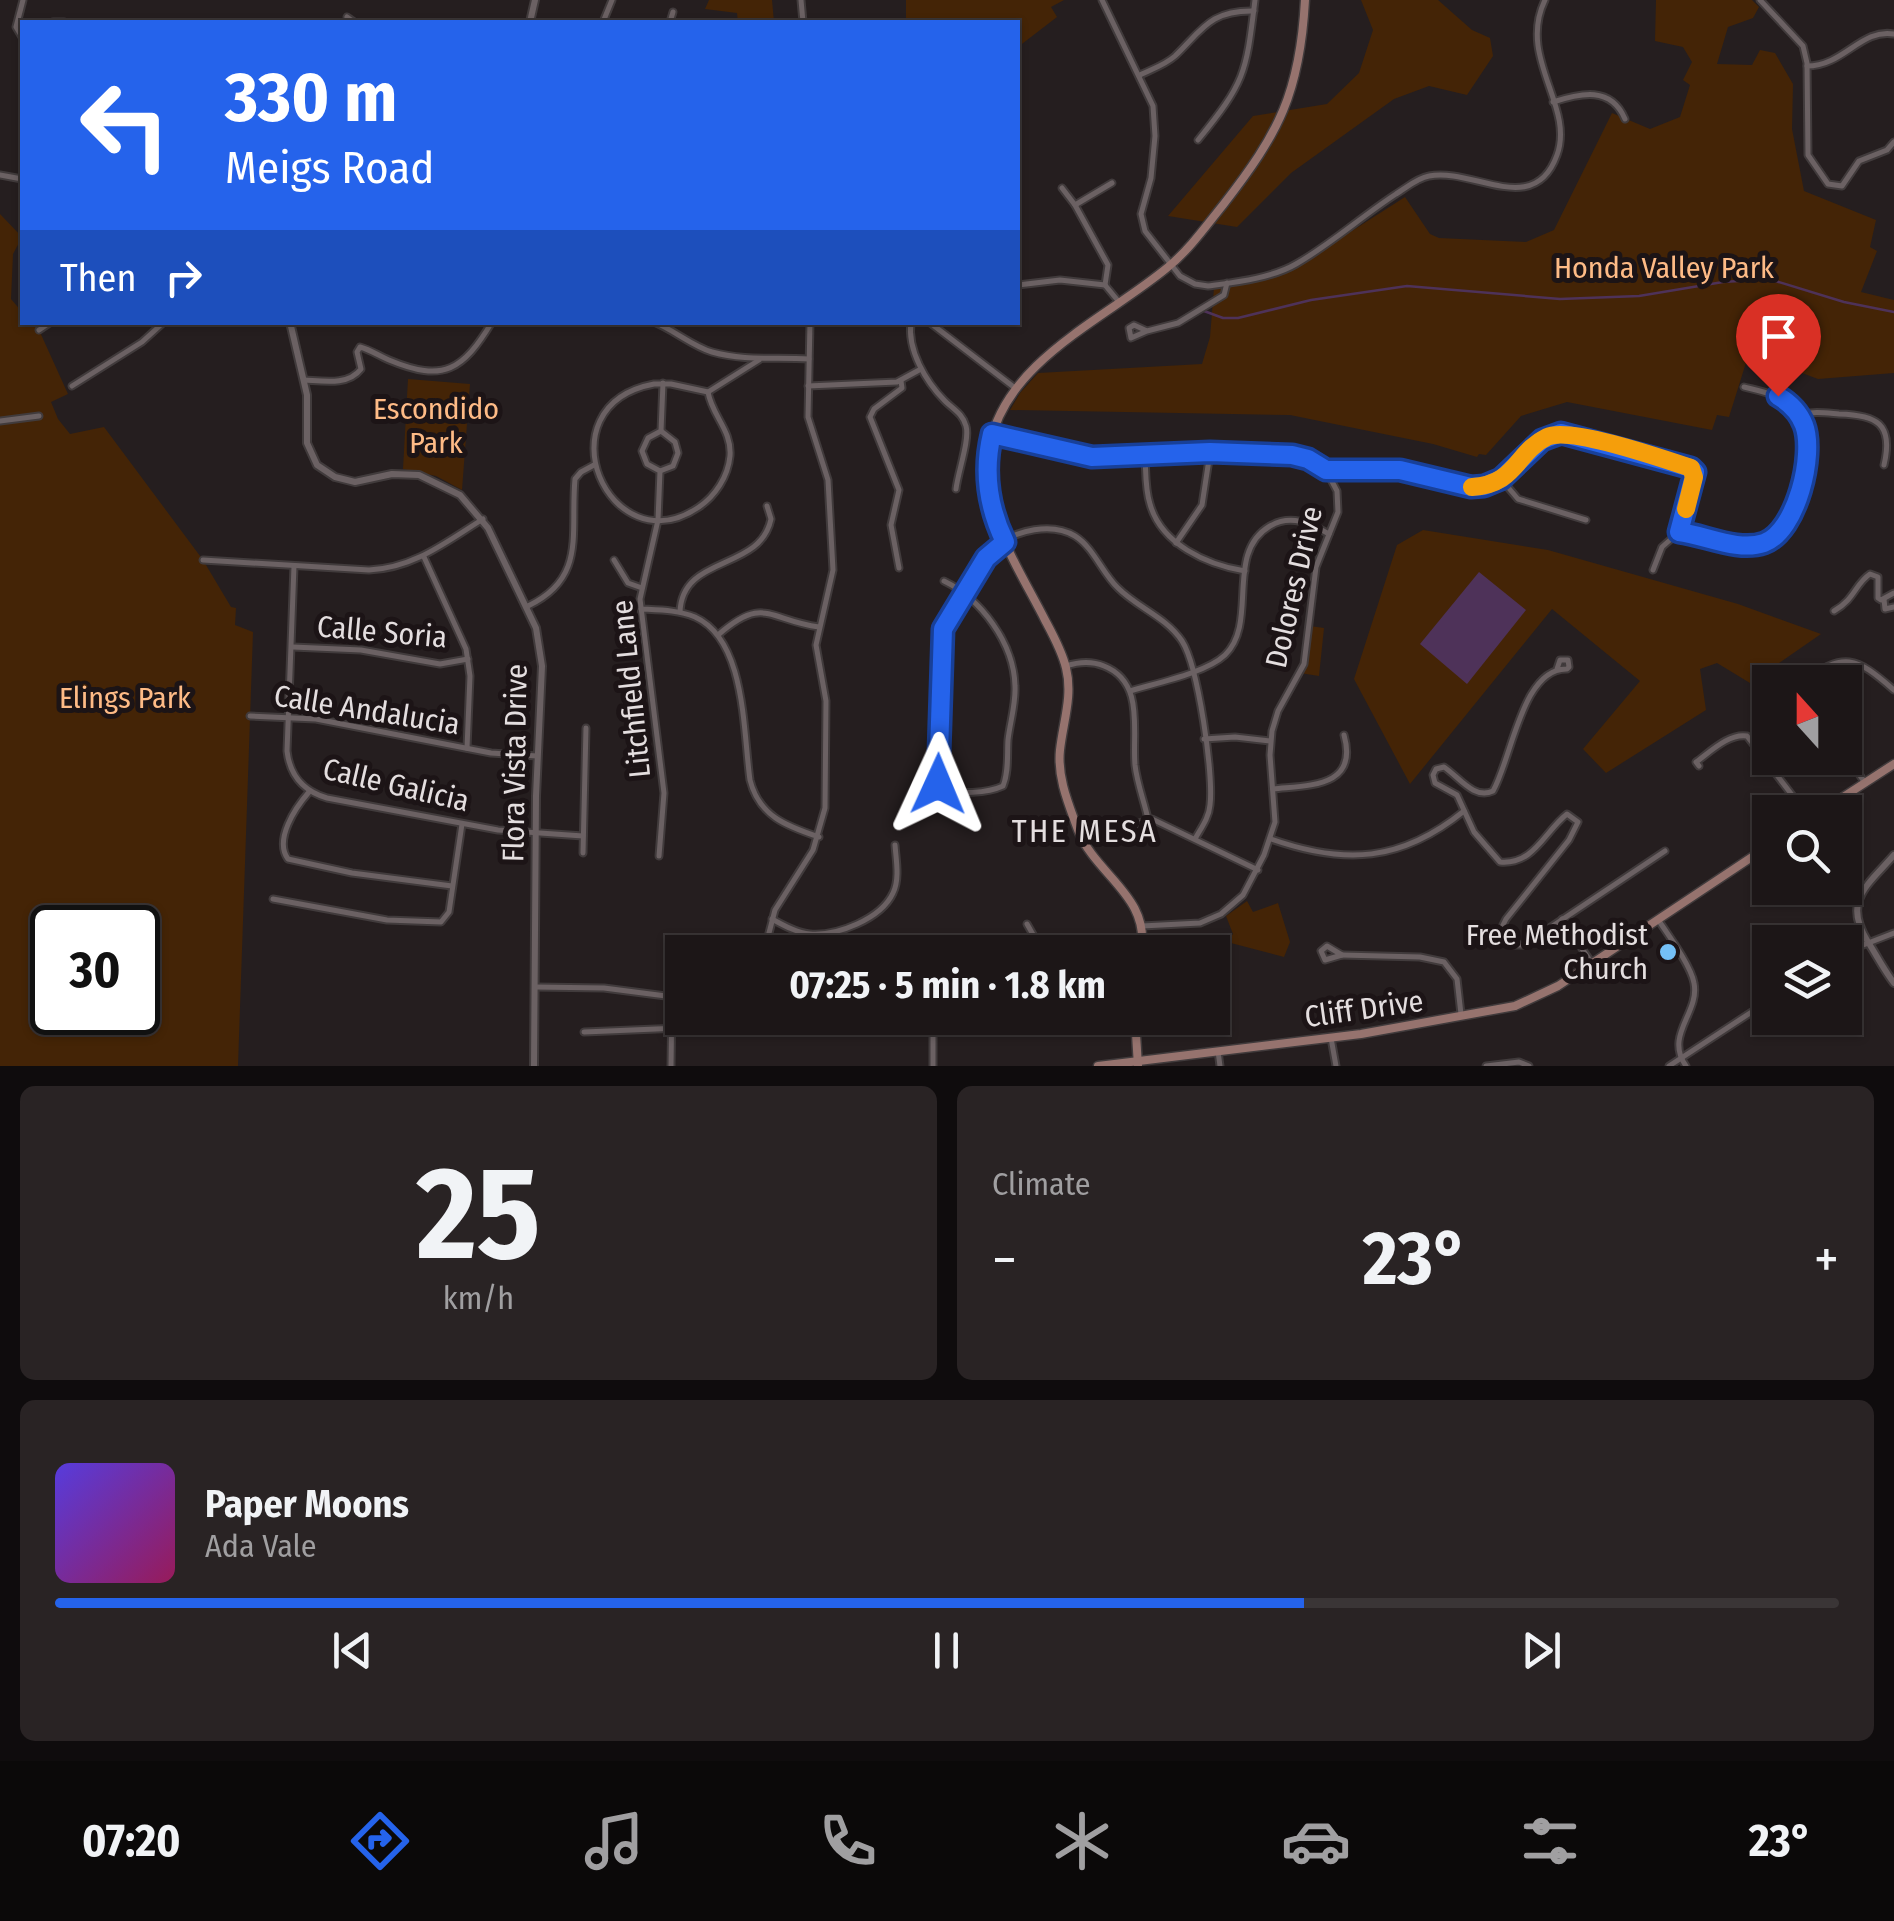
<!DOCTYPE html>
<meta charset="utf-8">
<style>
:root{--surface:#1c1617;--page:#292324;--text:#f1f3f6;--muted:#a09fa1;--line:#3a3536;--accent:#2563eb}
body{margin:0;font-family:"Fira Sans Condensed",sans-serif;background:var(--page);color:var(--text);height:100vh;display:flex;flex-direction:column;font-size:38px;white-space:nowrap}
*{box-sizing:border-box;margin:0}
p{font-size:32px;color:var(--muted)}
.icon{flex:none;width:55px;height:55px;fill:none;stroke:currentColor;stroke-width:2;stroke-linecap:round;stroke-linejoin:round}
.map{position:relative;height:1066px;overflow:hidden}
.panel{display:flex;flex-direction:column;gap:20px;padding:20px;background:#0f0c0d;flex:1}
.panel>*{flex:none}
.guide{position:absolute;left:20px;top:20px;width:1000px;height:305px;border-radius:0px;box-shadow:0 2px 8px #0004,0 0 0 2px var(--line);background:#2563eb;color:#fff;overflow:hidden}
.needle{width:65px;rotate:339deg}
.buttons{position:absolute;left:1752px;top:665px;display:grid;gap:20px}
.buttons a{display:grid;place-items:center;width:110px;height:110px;border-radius:0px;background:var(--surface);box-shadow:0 2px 8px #0004,0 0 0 2px var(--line);font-size:50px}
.speed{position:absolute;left:30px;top:905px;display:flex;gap:20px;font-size:50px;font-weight:700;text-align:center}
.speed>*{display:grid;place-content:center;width:130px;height:130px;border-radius:50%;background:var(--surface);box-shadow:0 2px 8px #0004,0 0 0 2px var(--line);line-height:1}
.speed .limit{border:5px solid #111;border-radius:15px;background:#fff;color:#111}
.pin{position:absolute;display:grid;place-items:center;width:85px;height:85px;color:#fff;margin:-102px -42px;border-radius:50% 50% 50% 0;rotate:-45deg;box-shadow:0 0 10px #0007}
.pin .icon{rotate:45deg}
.me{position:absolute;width:110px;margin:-55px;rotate:1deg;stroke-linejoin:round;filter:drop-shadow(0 0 8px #0008)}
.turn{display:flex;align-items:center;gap:35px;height:210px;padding:0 40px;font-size:45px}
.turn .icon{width:130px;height:130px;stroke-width:2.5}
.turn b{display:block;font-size:70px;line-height:85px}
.then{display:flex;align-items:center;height:95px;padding:0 40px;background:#0003;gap:20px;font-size:38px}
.big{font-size:75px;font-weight:700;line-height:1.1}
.panel .card{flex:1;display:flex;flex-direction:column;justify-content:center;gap:15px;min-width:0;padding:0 35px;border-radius:15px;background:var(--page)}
.panel .dial{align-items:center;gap:0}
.dial b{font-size:130px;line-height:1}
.song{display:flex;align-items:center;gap:30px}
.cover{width:120px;height:120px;border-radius:15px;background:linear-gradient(135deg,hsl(250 70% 55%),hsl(330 70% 35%))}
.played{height:10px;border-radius:5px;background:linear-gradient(90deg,var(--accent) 70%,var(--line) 70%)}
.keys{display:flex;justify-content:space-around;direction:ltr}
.heat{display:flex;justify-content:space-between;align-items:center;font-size:55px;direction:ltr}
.panel .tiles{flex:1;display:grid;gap:20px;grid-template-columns:1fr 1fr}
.card:last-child{grid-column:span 2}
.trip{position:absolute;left:665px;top:935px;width:565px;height:100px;border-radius:0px;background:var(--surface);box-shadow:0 2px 8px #0004,0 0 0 2px var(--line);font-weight:700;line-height:100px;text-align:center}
.tab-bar{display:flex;height:160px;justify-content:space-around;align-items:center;background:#0b0909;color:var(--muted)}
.tab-bar .icon{width:70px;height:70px}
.tab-bar .current{color:var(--accent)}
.tab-bar b{font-size:45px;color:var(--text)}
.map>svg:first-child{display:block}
.green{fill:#442406;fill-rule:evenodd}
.water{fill:#4e3259}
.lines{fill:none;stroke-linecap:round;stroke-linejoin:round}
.stream{stroke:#4e3259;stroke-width:2.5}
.minor-casing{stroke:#413b3c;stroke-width:9}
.tertiary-casing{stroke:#413b3c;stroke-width:10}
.secondary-casing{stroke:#413b3c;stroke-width:11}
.minor{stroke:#6b6163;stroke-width:5}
.tertiary{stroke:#6b6163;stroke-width:6}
.secondary{stroke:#96736e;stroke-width:8}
.route-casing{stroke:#184099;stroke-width:25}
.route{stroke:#2563eb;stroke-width:18}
.slow{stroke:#f59e0b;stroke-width:18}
.poi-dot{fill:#74c0f6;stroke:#1c1416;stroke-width:4}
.labels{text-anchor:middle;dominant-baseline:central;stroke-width:10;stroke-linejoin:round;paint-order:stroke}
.park-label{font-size:30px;fill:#febb86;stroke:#1c1416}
.street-label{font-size:30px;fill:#e4dedf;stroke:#1c1416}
.poi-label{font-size:30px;fill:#e4dedf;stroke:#1c1416;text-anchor:end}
.neighbourhood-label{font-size:32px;letter-spacing:2.5px;fill:#e4dedf;stroke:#1c1416}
</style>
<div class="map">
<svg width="1894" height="1066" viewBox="0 0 1894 1066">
<rect width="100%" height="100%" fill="#251e1f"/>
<g class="green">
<path d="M709,0H772L774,22H738L737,13L705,9Z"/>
<path d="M906,0H1064L1051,7L1057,17L1018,47V22H906Z"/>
<path d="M1361,0H1438L1472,30L1490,38L1493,56L1467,95L1429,86L1394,99L1291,173L1237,227L1168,216L1253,116L1327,104L1359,73L1373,30Z"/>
<path d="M1656,0H1752L1759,7L1753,18L1728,27L1717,64L1752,65L1760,50L1775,53L1793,84L1792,129L1804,191L1876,220L1870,247L1877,251L1861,292L1894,300V373L1818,379L1749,353L1729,417L1717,415L1712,430L1567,402L1521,416L1486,455L1479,454L1477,457L1433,444L1290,415L1010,410L1020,393L1038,373L1202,364L1210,337L1214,288L1283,275L1405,197L1430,234L1439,238L1526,242L1554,230L1612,113L1650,129L1680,117L1690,85L1683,80L1692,62L1683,47L1655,41Z"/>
<path d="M0,214L22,237L13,254L11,299L22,312V322L32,323L39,330L68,394L51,402L58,419L70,434L104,427L203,560L231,607L236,608L235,625L253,632L238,1066H0ZM52,928H138V1012H52Z"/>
<path d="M408,379L470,384L462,490L436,476L403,469Z"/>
<path d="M1423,530L1548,550L1738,604L1821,634L1750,683L1717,663L1700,669L1706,710L1606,773L1583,749L1640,681L1552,609L1410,784L1354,679L1397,545Z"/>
<path d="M1310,626L1324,628L1319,676L1300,673Z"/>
<path d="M1247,901L1253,912L1278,903L1290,942L1284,957L1227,942L1233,934L1226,916Z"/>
</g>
<path class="water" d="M1479,572L1526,610L1467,684L1420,644Z"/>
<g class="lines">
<path class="stream" d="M1204,311L1223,318H1238L1311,300L1407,286L1560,299L1639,296L1723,282L1769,279L1844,302L1894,312"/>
<defs>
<g id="minor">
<path d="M801,0L803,22"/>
<path d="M1102,0L1153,106L1155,136L1151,178L1141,214L1145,231L1180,276L1195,284L1208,286C1237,282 1272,278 1296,264C1331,244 1362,216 1396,194C1406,188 1417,178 1429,176C1473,167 1534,219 1557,155C1575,106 1517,58 1545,0"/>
<path d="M1760,0L1803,46L1807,63L1808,155L1828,184L1842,186L1859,161L1887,150L1894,142"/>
<path d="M347,17L354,22"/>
<path d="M53,22H64"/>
<path d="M603,22L612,0"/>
<path d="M670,22L673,12"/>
<path d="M22,37L16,27L23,0"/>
<path d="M1807,66C1844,66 1861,28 1894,34"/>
<path d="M1140,75C1152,69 1165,65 1175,56C1202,30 1210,10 1254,11"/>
<path d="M1553,102C1581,93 1611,86 1625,119"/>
<path d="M1198,140C1246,81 1246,73 1255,0"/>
<path d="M0,175L22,179"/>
<path d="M1062,188L1075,205L1108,265L1105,285"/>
<path d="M1075,205L1112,183"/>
<path d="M1018,285L1060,280L1105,285"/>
<path d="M1105,285L1119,302"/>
<path d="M654,322C674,330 692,346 712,352C744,361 776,357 809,359"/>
<path d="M911,322C907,350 926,382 945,401C953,409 963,414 966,426C970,439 958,472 956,489"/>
<path d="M929,322L1015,388"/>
<path d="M39,330L51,322"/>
<path d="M1147,331L1131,338L1129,328L1134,325L1147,331L1178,323L1224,295L1227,283"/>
<path d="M304,380C323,381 348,386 361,369L357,352L360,347C371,350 379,356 389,360C444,383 463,370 492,322"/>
<path d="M654,384H671L708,392C712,416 732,430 730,456C728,477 715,496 699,507C609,568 539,406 654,384Z"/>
<path d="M72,386L142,342L164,322"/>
<path d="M808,386L897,382L921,369"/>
<path d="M708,392L759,360"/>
<path d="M1800,415C1813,411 1826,413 1839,414C1876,415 1894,423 1884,465"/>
<path d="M0,421L39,416"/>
<path d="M992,434L1092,457L1210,453L1291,455L1307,459L1326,470H1400L1471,487L1484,486L1501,479L1542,440L1566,433L1694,470V481L1679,532"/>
<path d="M1145,456C1146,472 1145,489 1150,504C1161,544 1207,565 1245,571"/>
<path d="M660,471L673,466L678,453L675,442L661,431"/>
<path d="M1501,479L1518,499L1586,520"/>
<path d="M1176,543L1202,505L1210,453"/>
<path d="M424,557L466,649L470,676L467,748"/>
<path d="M203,560L369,570C414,568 446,542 483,519"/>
<path d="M614,560L628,583L642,588"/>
<path d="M294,566L287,751C290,776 303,791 327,798L498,830L583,836"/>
<path d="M899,568L891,525L899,490L870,417L874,409L902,388L901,381"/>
<path d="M1653,570L1662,547L1679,532C1705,535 1737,551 1763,543C1799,531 1819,443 1798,413C1785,395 1764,392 1744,387"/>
<path d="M944,581C981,599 1014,643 1015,686C1016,704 1010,722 1008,740C1007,755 1009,772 1003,786C988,793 958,795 941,789L938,782C939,749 940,716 940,683C941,666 939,646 943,629C948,610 980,558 996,546C1016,530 1052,522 1075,536C1094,548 1102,573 1118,588C1138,608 1166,617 1182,641C1198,666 1214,775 1210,805C1209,818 1201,828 1195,839"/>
<path d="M1884,599L1885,609L1894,607"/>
<path d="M528,606C587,578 570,533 575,479L581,472L594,465"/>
<path d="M641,609C660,610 678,610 695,617C746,640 743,731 750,780C759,816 786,826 819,837"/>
<path d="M1834,611C1855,599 1855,584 1870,574L1878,577V598L1881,600L1894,593"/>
<path d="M680,612C682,554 760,572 771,519L767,506"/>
<path d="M718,635C764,595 768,620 819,627"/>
<path d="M293,647L361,650L440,664L468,659"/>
<path d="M1066,666C1078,662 1092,661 1104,666C1145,682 1132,731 1135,765C1137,783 1144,801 1148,819"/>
<path d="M1557,669L1560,660H1568L1569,667L1567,669C1522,668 1512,758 1493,791C1474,800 1459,777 1444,767L1436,769L1433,775L1435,783L1457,795L1474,832L1500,862C1534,865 1544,832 1567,814L1578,822L1569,840L1506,919L1502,927L1504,937L1514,945H1524L1665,851"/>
<path d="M1801,682C1845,652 1855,656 1894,690"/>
<path d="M1130,691C1156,683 1206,673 1225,655C1259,622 1224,553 1270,526C1291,514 1310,523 1329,534"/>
<path d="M250,716L316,719L491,753L537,756"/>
<path d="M1204,739L1235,737L1270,741"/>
<path d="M1845,753L1865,783"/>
<path d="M1699,766L1696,762C1710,752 1729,733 1747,736L1805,812"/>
<path d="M1273,789C1308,785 1359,788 1344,735"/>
<path d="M309,792C295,808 274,840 288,859L352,873L452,886"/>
<path d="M1271,839C1345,865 1401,862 1464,811"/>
<path d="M1083,840L1152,819L1258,870"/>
<path d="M583,853L586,728"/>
<path d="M659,856L664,793L640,599L658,520L660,471L647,464L642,451L648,438L661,431L663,383"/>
<path d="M273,899L387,920L441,922L449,912L462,824"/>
<path d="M772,919C783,925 797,933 810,934C837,936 881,919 893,893C900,879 896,859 895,845"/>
<path d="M1562,919L1591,962"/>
<path d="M1659,921C1669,936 1691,966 1694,983C1700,1013 1664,1035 1686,1066"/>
<path d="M1027,924L1043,952"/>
<path d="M1142,926L1200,923L1221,914L1243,895L1264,855L1275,822L1270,755L1272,731L1278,711L1304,664L1316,567L1338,512L1337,491L1327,472"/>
<path d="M1327,946L1342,955L1325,960L1321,951Z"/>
<path d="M764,952L775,910L813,850L825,808L826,701L816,645L833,570L828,480L808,417L810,322"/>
<path d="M1845,952L1894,933"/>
<path d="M1342,955L1420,957L1444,962L1457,979L1461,1014"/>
<path d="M536,987L604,988L666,996L682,994"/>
<path d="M584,1032L779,1024"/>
<path d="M1331,1038L1336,1066"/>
<path d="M1218,1051L1220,1066"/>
<path d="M671,1066L672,996"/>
<path d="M933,1066V1018"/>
<path d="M1486,1066L1519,1062L1529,1066"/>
<path d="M1669,1066L1770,1000"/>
</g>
<g id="tertiary">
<path d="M530,22L535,0"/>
<path d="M290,322L307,395V443L317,465L335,477L355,482L392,474L419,475L460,495L488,528L536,628L542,666L536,796L534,1066"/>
<path d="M1894,855C1867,886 1842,901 1868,942C1877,956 1884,970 1894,983"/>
</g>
<g id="secondary">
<path d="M1820,812L1894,764"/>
<path d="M1141,952C1151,896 1096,876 1078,830C1069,805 1057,778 1060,750C1063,722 1073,696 1066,668C1062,651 1053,635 1045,620C1017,565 977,508 990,444C1007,360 1107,318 1168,267C1189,250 1206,226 1223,205C1279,133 1300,93 1305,0"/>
<path d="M1135,1018L1138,1066"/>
<path d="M1098,1066L1361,1034L1515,1006L1558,986L1770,845"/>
</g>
</defs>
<use href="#minor" class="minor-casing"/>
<use href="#tertiary" class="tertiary-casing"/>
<use href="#secondary" class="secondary-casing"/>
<use href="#minor" class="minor"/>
<use href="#tertiary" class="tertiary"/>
<use href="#secondary" class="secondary"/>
</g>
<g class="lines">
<defs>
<path id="route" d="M938,784L943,629L986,558L1005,542C988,507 983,471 992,434L1092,457L1210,452L1292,455L1308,459L1326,470H1400L1471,487L1484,486L1501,479L1542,440L1561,433L1691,468L1695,472L1679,532C1705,535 1738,552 1764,543C1797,531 1815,454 1804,425C1799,412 1790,403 1778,396"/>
</defs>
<use href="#route" class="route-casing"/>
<use href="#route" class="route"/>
<path class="slow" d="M1472,487C1516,485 1516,452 1547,437C1569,426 1664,459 1691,468L1694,477L1686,509"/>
</g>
<circle class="poi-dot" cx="1668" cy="952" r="10"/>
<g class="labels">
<g class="park-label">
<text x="1664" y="268">Honda Valley Park</text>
<text x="436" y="409">Escondido<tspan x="436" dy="34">Park</tspan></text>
<text x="125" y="698">Elings Park</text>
</g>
<g class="street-label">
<text transform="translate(1294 587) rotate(-77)">Dolores Drive</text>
<text transform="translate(382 632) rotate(5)">Calle Soria</text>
<text transform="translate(631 689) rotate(-96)">Litchfield Lane</text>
<text transform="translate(367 710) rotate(9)">Calle Andalucia</text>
<text transform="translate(515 763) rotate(-89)">Flora Vista Drive</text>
<text transform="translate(396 785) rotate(13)">Calle Galicia</text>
<text transform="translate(1364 1009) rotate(-8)">Cliff Drive</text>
</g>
<g class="poi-label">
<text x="1648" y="935">Free Methodist<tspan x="1648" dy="34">Church</tspan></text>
</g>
<g class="neighbourhood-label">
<text x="1085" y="831">THE MESA</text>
</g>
</g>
</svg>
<div class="buttons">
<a><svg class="needle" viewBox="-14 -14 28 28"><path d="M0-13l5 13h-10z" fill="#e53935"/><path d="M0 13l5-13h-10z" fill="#a09fa1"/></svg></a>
<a><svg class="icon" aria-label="search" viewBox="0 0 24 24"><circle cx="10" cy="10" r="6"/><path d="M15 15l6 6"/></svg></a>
<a><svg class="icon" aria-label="layers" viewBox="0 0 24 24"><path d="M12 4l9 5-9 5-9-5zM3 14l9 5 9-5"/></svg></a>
</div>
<div class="speed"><div class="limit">30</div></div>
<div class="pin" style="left:1778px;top:396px;background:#d93025"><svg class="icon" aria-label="arrive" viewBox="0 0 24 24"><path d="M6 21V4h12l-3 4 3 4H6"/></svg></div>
<svg class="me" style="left:938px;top:784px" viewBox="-20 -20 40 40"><path d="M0-17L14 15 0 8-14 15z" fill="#2563eb" stroke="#fff" stroke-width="4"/></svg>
<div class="trip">07:25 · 5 min · 1.8 km</div>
<div class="guide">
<div class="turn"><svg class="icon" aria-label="left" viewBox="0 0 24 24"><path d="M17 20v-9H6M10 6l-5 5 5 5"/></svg><div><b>330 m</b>Meigs Road</div></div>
<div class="then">Then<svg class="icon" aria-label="right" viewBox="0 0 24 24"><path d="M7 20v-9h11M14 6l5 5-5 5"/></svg></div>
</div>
</div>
<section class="panel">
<div class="tiles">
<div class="card dial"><b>25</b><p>km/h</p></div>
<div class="card"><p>Climate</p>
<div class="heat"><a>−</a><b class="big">23°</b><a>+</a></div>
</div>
<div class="card">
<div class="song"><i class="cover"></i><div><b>Paper Moons</b><p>Ada Vale</p></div></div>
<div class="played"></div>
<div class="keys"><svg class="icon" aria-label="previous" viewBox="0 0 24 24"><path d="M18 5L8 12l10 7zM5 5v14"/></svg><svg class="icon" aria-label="pause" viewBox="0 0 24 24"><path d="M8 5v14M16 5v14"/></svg><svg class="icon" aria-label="next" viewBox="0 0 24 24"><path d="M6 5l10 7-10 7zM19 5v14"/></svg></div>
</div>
</div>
</section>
<nav class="tab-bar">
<b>07:20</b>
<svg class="icon current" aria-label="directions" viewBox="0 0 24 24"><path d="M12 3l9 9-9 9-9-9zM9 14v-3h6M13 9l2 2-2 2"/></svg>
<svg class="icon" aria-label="music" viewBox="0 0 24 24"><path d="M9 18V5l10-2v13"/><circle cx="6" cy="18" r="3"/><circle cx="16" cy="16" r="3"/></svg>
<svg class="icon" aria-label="phone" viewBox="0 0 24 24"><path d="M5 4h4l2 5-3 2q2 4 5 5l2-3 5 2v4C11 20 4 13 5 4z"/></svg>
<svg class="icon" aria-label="climate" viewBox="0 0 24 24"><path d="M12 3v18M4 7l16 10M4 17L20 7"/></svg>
<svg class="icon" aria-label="car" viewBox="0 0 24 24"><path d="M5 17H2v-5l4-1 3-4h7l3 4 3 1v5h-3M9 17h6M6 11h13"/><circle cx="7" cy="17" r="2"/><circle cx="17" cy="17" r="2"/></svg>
<svg class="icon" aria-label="filters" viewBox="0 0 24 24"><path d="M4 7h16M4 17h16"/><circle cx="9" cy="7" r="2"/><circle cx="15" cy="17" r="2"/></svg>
<b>23°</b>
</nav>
